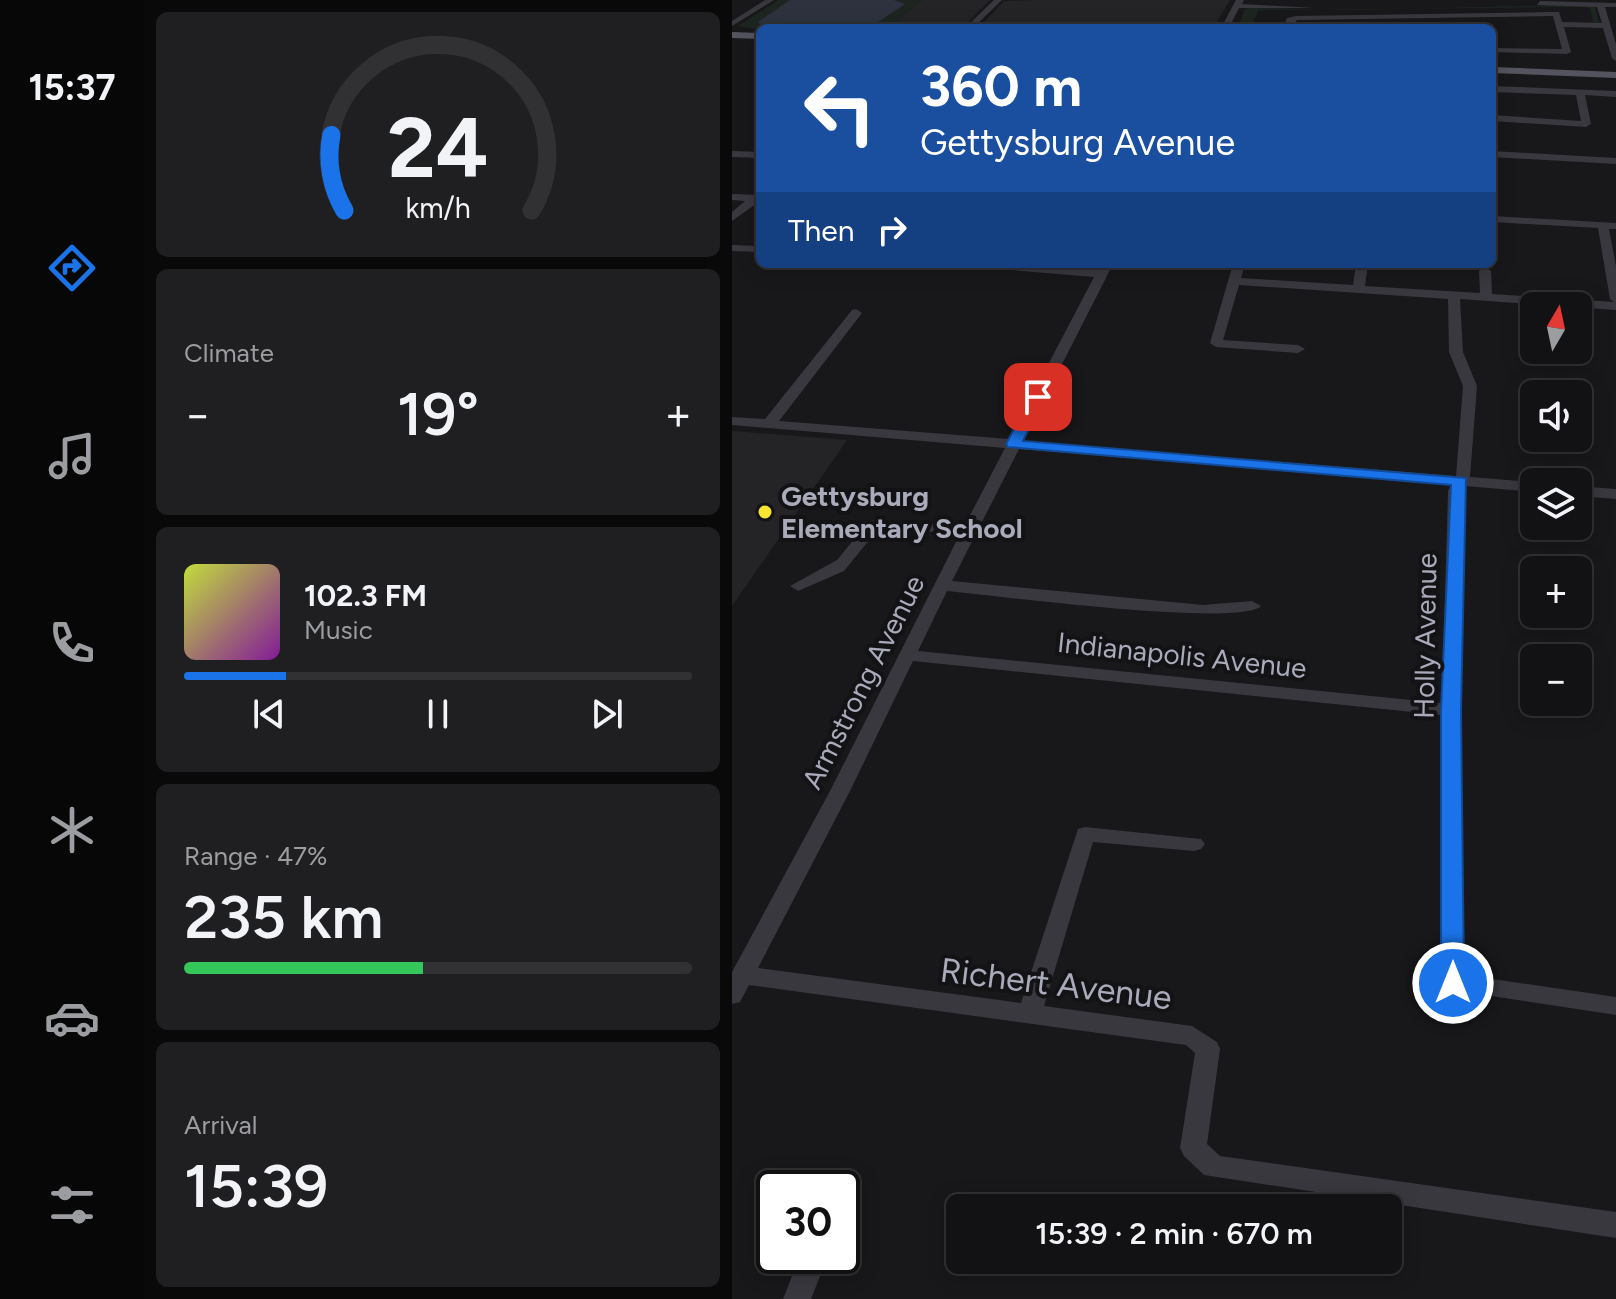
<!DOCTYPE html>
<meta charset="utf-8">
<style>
:root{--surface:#121113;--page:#1f1f21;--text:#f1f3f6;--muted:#9c9da0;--line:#313133;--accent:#1a73e8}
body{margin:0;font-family:Figtree,sans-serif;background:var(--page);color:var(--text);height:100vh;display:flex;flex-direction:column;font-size:30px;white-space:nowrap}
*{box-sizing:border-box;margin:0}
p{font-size:26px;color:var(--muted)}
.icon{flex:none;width:44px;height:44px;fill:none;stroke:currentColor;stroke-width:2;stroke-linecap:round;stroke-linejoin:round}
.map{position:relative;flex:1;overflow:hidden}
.details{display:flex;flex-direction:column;gap:12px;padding:12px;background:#0a090a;width:588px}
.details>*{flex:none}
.hud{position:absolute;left:24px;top:24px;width:740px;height:244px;border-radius:12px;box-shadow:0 4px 20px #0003,0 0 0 2px var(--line);background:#1a4fa0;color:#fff;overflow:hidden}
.needle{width:52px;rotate:9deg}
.fabs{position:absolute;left:788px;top:292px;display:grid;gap:16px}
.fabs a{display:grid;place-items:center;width:72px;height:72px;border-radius:12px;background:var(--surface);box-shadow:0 4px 20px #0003,0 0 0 2px var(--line);font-size:40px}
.speed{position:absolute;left:24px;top:1170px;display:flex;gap:16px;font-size:40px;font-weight:700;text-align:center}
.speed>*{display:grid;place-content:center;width:104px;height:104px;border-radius:50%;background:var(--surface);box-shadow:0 4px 20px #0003,0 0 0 2px var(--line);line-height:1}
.speed .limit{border:4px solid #111;border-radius:12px;background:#fff;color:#111}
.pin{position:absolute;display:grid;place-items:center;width:68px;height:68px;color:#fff;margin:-34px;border-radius:16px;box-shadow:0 4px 12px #0006}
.me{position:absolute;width:88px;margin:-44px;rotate:0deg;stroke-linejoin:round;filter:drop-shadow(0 0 6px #0008)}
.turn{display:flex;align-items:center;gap:28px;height:168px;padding:0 32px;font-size:36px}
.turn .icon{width:104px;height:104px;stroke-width:2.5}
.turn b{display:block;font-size:56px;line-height:68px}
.then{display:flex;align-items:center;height:76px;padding:0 32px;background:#0003;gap:16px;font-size:30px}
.big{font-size:60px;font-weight:600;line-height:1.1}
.details .card{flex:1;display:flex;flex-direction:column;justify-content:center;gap:12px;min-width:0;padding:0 28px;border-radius:12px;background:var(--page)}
.details .dial{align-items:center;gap:0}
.dial svg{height:208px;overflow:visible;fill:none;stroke:var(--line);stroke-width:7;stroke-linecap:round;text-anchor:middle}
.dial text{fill:var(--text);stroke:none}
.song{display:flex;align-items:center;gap:24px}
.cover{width:96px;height:96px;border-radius:12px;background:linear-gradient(135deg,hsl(70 70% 55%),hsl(290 70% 35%))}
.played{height:8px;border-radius:4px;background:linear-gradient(90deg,var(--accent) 20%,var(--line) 20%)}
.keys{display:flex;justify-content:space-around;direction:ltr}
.heat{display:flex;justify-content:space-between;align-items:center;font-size:44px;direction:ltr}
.charge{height:12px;border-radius:6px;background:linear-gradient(90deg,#34c759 47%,var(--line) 0)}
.trip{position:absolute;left:214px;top:1194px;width:456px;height:80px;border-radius:12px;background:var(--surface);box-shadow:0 4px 20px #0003,0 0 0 2px var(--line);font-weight:600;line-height:80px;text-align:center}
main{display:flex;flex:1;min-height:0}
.dock{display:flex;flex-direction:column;width:144px;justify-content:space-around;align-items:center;background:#070708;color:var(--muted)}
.dock .icon{width:56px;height:56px}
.dock .current{color:var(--accent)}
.dock b{font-size:36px;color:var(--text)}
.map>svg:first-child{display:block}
.built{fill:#242326}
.green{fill:#1d2520}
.water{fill:#2d323e}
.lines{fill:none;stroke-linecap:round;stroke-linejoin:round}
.minor{fill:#39383f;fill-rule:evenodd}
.major{fill:#54545e;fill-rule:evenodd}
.route{fill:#1a73e8;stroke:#114b97;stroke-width:2}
.poi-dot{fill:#f7e532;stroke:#131214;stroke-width:3}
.labels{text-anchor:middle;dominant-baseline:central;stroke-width:8;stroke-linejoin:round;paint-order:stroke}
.poi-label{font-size:28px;font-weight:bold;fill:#a9aaba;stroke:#131214;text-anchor:start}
.street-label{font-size:28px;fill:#a9aaba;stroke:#131214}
.near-street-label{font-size:34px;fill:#a9aaba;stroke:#131214}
</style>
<main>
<nav class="dock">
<b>15:37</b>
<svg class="icon current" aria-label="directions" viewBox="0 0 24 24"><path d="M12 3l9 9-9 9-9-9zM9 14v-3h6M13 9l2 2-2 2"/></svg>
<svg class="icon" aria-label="music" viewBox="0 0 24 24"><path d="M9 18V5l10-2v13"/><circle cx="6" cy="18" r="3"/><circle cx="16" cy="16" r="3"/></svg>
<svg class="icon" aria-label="phone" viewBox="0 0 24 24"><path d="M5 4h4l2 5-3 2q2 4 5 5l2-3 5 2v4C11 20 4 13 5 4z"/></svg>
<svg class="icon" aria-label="climate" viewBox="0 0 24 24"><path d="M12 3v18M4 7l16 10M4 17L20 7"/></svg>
<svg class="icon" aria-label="car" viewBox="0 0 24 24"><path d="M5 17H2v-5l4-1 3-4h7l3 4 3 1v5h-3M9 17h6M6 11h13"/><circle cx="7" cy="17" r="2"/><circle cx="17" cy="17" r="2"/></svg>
<svg class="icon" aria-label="filters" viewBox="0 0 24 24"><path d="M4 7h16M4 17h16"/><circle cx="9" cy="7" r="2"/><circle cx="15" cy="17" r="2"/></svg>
</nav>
<section class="details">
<div class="card dial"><svg viewBox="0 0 100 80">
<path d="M14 69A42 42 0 1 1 86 69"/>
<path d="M14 69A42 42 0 0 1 9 40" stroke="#1a73e8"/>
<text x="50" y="56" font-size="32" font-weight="700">24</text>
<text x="50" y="72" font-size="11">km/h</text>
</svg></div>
<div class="card"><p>Climate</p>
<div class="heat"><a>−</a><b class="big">19°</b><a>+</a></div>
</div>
<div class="card">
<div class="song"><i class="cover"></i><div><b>102.3 FM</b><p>Music</p></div></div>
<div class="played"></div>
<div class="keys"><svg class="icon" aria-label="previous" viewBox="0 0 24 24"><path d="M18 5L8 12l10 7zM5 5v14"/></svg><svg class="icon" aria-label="pause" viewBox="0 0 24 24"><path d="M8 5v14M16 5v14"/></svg><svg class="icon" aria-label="next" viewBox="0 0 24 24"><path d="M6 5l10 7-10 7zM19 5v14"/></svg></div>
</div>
<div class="card"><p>Range · 47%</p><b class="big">235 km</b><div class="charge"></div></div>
<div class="card"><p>Arrival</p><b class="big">15:39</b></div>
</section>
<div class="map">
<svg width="884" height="1299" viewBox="0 0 884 1299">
<rect width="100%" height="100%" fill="#181719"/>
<g class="built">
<path d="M190,0H258L230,28H156Z"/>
<path d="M303,0H498L481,28H247L255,24L251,23L272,1Z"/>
<path d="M0,431L115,440L0,606Z"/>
</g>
<g class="green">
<path d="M46,0H190L156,28L28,30L6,26Z"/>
<path d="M831,5L863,7L867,23L832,21L861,22L858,8L852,7L531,10L526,11L519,28H505L513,9L519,8L622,10Z"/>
</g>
<path class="water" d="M58,0H162L173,4L137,28L28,24L26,22Z"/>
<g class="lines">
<g class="minor">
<path d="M33,0H42L0,26V21Z"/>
<path d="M262,0H270L241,28H233Z"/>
<path d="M504,0H512L510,4L582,8H507L497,28H489Z"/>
<path d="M808,1L884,3V7H873L884,44V61L880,58L871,28L832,27L839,52L835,54L760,52V48L830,49L821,16L565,20L559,28H551L555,18L564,16L818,12H827L830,22L870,23L865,7L805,5Z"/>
<path d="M760,86L884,91V97L853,95L859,124L854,127L760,121V115L849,121L844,95L760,92Z"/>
<path d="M0,151L28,152V158L0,157Z"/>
<path d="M760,151L884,158V164L760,157Z"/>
<path d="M0,194L28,195V201L0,221V212L13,201L0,200Z"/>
<path d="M760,216L884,223V229H877L884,266V310L728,299L731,352L745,386L738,477L802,482V492L734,486L732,491L728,710L733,975L884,997V1015L713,989L709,983L710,715L181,661L118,791L26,968L289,1003L346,829L353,827L469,839L473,844L469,849L462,851L361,842L312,1006L460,1026L485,1042L488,1049L475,1144L488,1156L884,1212V1238L472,1175L452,1156L448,1148L463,1053L454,1045L17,985L8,1002L0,1004V972L98,791L228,534L147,528L112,571L66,591L58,586L105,560L138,520L233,525L273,448L0,425V417L33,419L120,310L124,309L130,313L47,421L277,439L362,277L255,268L249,264H296L366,270L369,264H381L291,441L724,476L731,386L717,352L716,299L507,285L491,340L566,345L573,349L566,353L484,347L478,343L501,264H513L509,278L621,285L624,264H636L633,286L748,293L747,271L753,267L759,271L760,294L882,302L878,299L866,228L760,222ZM287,449L719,485L716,491L710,703L186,651L215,591C260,595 506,628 529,606L520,601L471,605L220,581Z"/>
<path d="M0,245L28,246V252L0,251Z"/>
<path d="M846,486L884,489V499L846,496Z"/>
<path d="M68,1256H96L79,1299H51Z"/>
</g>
<g class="major">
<path d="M0,32L28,33V39L0,38Z"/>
<path d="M760,67L884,72V78L760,73Z"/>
</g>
</g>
<path class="route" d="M306,393L313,397L291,441L734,478L729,710L732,983L729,990L721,992L712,990L709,983V710L719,485L276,447L274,444L299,397Z"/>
<circle class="poi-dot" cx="33" cy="512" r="8"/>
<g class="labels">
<g class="poi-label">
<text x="49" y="496">Gettysburg<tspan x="49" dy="32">Elementary School</tspan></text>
</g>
<g class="street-label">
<text transform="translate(693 636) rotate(-89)">Holly Avenue</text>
<text transform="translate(450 655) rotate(6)">Indianapolis Avenue</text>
<text transform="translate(131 682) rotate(-63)">Armstrong Avenue</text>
</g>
<g class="near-street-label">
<text transform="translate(324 984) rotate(7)">Richert Avenue</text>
</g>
</g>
</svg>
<div class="fabs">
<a><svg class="needle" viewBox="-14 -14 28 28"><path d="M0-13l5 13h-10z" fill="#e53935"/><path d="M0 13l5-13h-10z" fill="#9c9da0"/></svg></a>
<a><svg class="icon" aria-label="sound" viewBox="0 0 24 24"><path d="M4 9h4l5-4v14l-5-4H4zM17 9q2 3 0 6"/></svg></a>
<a><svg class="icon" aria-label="layers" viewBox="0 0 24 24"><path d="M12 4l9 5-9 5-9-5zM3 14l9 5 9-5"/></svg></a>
<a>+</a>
<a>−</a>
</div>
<div class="speed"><div class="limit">30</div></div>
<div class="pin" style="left:306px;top:397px;background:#d93025"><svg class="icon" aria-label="arrive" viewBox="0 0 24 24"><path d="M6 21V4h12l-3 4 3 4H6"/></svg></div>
<svg class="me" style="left:721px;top:983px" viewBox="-20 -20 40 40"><circle r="17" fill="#1a73e8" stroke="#fff" stroke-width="3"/><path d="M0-11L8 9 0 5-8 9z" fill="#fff"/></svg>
<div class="trip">15:39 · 2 min · 670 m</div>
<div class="hud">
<div class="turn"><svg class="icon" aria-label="left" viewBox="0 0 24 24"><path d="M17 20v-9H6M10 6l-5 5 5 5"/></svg><div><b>360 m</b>Gettysburg Avenue</div></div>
<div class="then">Then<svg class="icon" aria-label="right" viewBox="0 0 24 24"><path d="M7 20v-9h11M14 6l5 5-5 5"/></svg></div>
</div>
</div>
</main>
